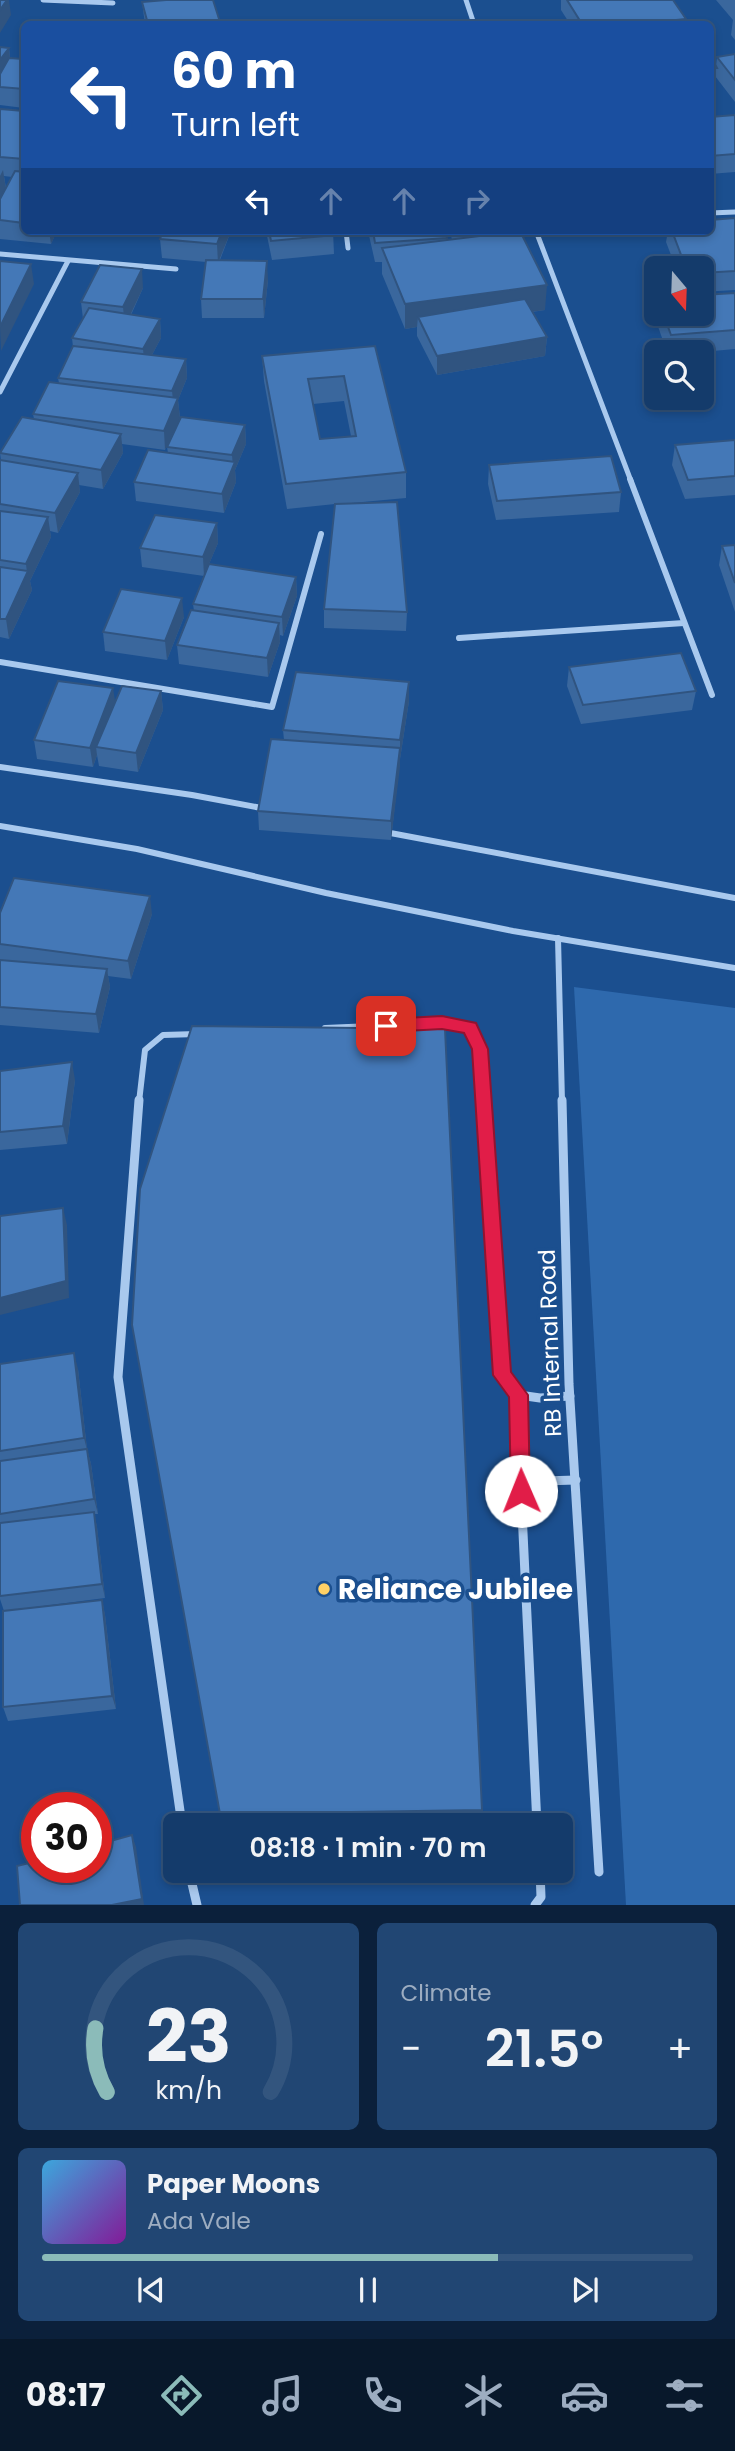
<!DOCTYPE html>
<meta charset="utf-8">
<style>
:root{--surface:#143b6b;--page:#214673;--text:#f1f3f6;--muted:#9dadc1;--line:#33557e;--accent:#8bbbb9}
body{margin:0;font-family:Poppins,sans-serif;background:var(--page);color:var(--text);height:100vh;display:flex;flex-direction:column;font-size:26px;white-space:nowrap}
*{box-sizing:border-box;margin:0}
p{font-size:23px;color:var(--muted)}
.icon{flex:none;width:38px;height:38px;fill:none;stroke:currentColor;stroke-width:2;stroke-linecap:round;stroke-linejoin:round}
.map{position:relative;height:1905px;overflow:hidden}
.panel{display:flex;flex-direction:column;gap:18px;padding:18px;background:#0b203b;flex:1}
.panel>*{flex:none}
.banner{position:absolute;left:21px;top:21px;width:693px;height:214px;border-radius:10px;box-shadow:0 4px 10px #0003,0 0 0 2px var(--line);background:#1a4fa0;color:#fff;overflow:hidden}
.needle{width:46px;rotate:161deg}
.tools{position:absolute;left:644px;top:256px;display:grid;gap:14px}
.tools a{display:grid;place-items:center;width:70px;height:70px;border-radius:10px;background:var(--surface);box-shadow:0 4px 10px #0003,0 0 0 2px var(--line);font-size:35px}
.speed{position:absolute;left:21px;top:1792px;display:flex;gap:14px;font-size:35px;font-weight:700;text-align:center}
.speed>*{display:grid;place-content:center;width:91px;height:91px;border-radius:50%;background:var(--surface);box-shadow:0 4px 10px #0003,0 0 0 2px var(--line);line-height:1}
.speed .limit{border:10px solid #d22;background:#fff;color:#111}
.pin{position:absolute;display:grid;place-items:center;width:60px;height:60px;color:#fff;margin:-30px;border-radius:14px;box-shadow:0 4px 10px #0006}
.me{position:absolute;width:77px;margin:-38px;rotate:359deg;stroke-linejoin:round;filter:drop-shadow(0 0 5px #0008)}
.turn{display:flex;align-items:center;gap:24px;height:147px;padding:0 35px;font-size:32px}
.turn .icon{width:91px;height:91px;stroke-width:2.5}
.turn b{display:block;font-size:49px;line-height:60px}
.lanes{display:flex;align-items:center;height:66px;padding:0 35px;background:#0003;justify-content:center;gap:35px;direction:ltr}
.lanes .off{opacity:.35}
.big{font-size:52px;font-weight:600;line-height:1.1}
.panel .card{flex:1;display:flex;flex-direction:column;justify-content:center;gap:10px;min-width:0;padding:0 24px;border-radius:10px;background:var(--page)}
.panel .dial{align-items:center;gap:0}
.dial svg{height:182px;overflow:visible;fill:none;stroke:var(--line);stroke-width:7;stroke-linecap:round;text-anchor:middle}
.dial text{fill:var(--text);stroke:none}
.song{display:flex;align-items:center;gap:21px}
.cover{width:84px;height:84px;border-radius:10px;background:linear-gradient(135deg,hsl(200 70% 55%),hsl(290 70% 35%))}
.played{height:7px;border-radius:4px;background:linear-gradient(90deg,var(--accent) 70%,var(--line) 70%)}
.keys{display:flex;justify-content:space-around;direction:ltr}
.heat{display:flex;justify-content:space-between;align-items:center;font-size:38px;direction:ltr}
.panel .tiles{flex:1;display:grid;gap:18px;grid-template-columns:1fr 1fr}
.card:last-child{grid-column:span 2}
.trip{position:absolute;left:163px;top:1813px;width:410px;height:70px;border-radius:10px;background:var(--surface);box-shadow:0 4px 10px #0003,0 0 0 2px var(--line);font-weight:600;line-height:70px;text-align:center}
.dock{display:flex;height:112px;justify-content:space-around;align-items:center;background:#08182b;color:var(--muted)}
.dock .icon{width:49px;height:49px}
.dock .current{color:var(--accent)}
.dock b{font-size:32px;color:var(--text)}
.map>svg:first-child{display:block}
.green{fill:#2e69ad}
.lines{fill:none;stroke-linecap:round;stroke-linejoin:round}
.minor-far2{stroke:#a9c9ee;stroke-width:5}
.minor-far1{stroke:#a9c9ee;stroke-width:6}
.minor{stroke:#a9c9ee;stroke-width:9}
.wall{fill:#3a679d;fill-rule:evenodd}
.shaded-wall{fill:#305480}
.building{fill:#4478b7;stroke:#305480;stroke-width:2;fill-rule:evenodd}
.route{fill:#e11d48;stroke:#92132f;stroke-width:2}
.poi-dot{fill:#ffd166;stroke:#1b4f8f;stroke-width:2.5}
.labels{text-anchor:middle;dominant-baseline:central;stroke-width:7;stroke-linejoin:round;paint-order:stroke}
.street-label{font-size:23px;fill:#fff;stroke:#1b4f8f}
.near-poi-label{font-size:28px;font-weight:bold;fill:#fff;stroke:#1b4f8f;text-anchor:start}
</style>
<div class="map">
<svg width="735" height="1905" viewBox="0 0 735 1905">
<rect width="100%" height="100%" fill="#1b4f8f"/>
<path class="green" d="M574,987L735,1008V1905H626Z"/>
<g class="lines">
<g class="minor-far2">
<path d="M43,0L113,3"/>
<path d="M466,0L474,24"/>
<path d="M710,213L735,212"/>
<path d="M346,231L348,248"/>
<path d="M536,231L631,481"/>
<path d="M0,254L176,269"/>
<path d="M0,392L68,261"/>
</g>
<g class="minor-far1">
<path d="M630,479L712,695"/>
<path d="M459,638L684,623"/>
<path d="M0,662L272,707L321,534"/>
<path d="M0,767L192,795L267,809"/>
<path d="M0,826L137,849L326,893L513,931L735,968"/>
<path d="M385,832L735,898"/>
<path d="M558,938L562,1102"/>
<path d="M325,1028L442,1023L470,1028L480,1049L484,1102"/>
<path d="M139,1102L145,1050L163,1035L197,1034"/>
</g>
<g class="minor">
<path d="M139,1100L118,1377L182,1825"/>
<path d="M483,1100L502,1375L519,1395L540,1398L570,1396"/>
<path d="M562,1100L569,1384L599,1872"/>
<path d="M519,1395L521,1491"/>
<path d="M537,1825L521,1491L543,1481L576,1480"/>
<path d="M189,1871L197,1905"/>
<path d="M535,1905L541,1897L540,1871"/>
</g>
</g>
<g class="wall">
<path d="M561,0H673L686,19L685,24H570L561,10Z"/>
<path d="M716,0H735V40L731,35L733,20Z"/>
<path d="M142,2L220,22V24H145Z"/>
<path d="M0,47L9,48L10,58L24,59V108L0,105Z"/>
<path d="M735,54V102L715,76L714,86H710V55L716,66L717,57Z"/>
<path d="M0,109L24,111V231H57L51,244L0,239ZM4,176L12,177L6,188Z"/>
<path d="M735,115V172L710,174V117Z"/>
<path d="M735,218V290L702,292V268H676L666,242L668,231H710Z"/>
<path d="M163,231H231L220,260L268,280L264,318H202L201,299L206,262L162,258L160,239Z"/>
<path d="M266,231H333L334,254L272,260Z"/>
<path d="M368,231H445L447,240H452L450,231H525L524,238L545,310L532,312L547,337L545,356L437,375L417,336V327L405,329L382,274V262H375Z"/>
<path d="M143,288L131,315L160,319L161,338L152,355L186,359L187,378L178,400L180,418L165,450L122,444L123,453L103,489L79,485L80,492L58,533L50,531L51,537L30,581L32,590L9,639L0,637V460H1L0,453L34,419L33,414L59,383L58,378L73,347L72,338L83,319L81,302Z"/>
<path d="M735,293V349L702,352H667L655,318L656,308V313H702Z"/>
<path d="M375,346L406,472V498L341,504L407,612L406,631L324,628V609L335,504L287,509L264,381L262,356ZM344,401L351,436L320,439L313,404Z"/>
<path d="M245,425L246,444L235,470L236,482L224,513L136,501L134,482L168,453L167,447Z"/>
<path d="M735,440V495L685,499L672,465L675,445Z"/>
<path d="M489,465L621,492L619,512L496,520L488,484Z"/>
<path d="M217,523L218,543L209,564L296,577L297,596L283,636L280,635V642L268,677L179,664L177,645L194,611L193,604L204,576L142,567L140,548Z"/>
<path d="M735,545V612L719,565L722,546Z"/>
<path d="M184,617L167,660L105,651L103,632Z"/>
<path d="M569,667L696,691L692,710L581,724L567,686Z"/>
<path d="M161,691L163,710L138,772L99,766L97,755L93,767L37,759L34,740L115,702Z"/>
<path d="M409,701L400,759L391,840L259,830L258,811L284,740L283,730Z"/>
<path d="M0,913L152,914L131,979L108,976L110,987L99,1033L0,1025Z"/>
<path d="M0,1071L75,1080L67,1144L0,1150Z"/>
<path d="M132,1325L482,1810L479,1825H222Z"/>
<path d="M0,1364L78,1369L87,1449L91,1464L98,1514H94L97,1527L105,1598L4,1611L0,1599Z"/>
<path d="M102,1600L105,1615L116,1709L8,1721L3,1707Z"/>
</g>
<g class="shaded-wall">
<path d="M7,0H9L11,15L0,33V10Z"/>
<path d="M686,19L685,24H637Z"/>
<path d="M9,48L11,67L0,83V60Z"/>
<path d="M3,170L6,189L0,200V176Z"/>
<path d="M49,231H57L51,244Z"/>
<path d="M222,231H231L218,263L217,244Z"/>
<path d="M267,261L268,280L264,318L263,299Z"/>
<path d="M31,264L34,284L1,351L0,327Z"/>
<path d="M142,269L143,288L125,326L123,307Z"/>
<path d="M547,285L545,310L422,327L418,317L417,327L405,329V304Z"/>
<path d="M160,319L161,338L145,368L143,349Z"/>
<path d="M547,337L545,356L437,375V356Z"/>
<path d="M186,359L187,378L178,400L180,418L165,450L164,431L174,409L172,391Z"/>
<path d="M245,425L246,444L235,470L236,482L224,513L222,494L233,467L232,455Z"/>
<path d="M121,434L123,453L103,489L101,470Z"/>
<path d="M78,473L80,492L58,533L55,513Z"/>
<path d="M48,517L51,537L30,581L32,590L9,639L6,619L27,573L26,564Z"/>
<path d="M217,523L218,543L204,576L203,557Z"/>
<path d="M296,577L297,596L283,636L282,617Z"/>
<path d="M182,598L184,617L167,660L165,641Z"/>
<path d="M279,623L280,642L268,677L267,658Z"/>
<path d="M409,682V701L400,759V740Z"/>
<path d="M113,688L116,707L96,747L97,755L93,767L90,748Z"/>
<path d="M161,691L163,710L138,772L136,753Z"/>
<path d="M400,748V767L391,840V821Z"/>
<path d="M150,896L152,914L131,979L128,961Z"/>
<path d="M107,969L110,987L99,1033L96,1014Z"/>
<path d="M72,1062L75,1080L67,1144L63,1126Z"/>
<path d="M63,1208L67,1225L69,1298L0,1315V1298Z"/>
<path d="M74,1353L78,1369L87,1449L91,1464L98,1514L94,1499L88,1454L84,1438Z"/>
<path d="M94,1512L97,1527L105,1598L102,1584Z"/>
<path d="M102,1600L105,1615L116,1709L112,1696Z"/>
<path d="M132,1835L136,1847L144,1905H112Z"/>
</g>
<g class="building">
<path d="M0,0H7L0,10Z"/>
<path d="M166,0H213L220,22L195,24H148L142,2Z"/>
<path d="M567,0H673L686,19L637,24H582Z"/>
<path d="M0,47L9,48L0,60Z"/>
<path d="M735,54V80L717,57Z"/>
<path d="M710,55L717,68H710Z"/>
<path d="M9,58L24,59V89L0,87V74Z"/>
<path d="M0,109L24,111V159L0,157Z"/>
<path d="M735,115V154L710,156V117Z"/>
<path d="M15,171L24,172V223L0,220V199Z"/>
<path d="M735,218V271L702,273V268H686L672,231H710V220Z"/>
<path d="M163,231H222L217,244L160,239Z"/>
<path d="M269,231H333L334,235L271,241Z"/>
<path d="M373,231H445L447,238L375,243Z"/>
<path d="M456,231H497L456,234Z"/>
<path d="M520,231L547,285L405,304L382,248Z"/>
<path d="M206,260L267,261L263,299H201Z"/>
<path d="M0,261L31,264L0,327Z"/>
<path d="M100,265L142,269L123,307L81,302Z"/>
<path d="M735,293V330L671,335L663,313H702V295Z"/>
<path d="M525,299L547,337L437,356L418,317Z"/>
<path d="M89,308L160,319L143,349L72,338Z"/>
<path d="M73,346L186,359L172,391L58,378Z"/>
<path d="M375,346L406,472L286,484L262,356ZM344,376L356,436L320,439L308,379Z"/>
<path d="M49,382L178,398L164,431L33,414Z"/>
<path d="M22,417L121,434L101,470L0,453Z"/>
<path d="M181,417L245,425L232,455L167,447Z"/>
<path d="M735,440V476L688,480L675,445Z"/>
<path d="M148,450L235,462L222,494L134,482Z"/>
<path d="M611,456L621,492L497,501L489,465Z"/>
<path d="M0,460L78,473L55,513L0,504Z"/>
<path d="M397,502L407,612L324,609L335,504Z"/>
<path d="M0,511L48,517L26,564L0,560Z"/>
<path d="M155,515L217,523L203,557L140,548Z"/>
<path d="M735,545V583L722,546Z"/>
<path d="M209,564L296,577L282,617L193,604Z"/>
<path d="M0,567L28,571L6,619H0Z"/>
<path d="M121,589L182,598L165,641L103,632Z"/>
<path d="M191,610L279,623L267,658L177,645Z"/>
<path d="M681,653L696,691L583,705L569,667Z"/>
<path d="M296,672L409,682L400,740L283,730Z"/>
<path d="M58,681L113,688L90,748L34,740Z"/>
<path d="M122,686L161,691L136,753L96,747Z"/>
<path d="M271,739L400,748L391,821L258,811Z"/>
<path d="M14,878L150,896L128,961L0,944V913Z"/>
<path d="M0,960L107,969L96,1014L0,1007Z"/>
<path d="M192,1026L445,1029L482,1810L220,1814L132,1325L140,1189Z"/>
<path d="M72,1062L63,1126L0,1132V1071Z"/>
<path d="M63,1208L66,1281L0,1298V1216Z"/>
<path d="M74,1353L84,1438L0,1451V1364Z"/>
<path d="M87,1449L94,1499L0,1514V1461Z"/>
<path d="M94,1512L102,1584L0,1596V1523Z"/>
<path d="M102,1600L112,1696L3,1707V1611Z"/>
<path d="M132,1835L142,1899L112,1905H20L17,1866L37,1861V1867H96V1845Z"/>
</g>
<path class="route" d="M442,1016L476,1023L488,1049L511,1372L528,1395L530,1491L528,1497L521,1500L514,1497L511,1491L509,1397L493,1375L472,1049L464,1033L442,1029L386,1032L380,1030L378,1026L380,1021L386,1019Z"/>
<circle class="poi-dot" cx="324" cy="1589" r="7"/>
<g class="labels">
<g class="street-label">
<text transform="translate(550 1343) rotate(-92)">RB Internal Road</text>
</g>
<g class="near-poi-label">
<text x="338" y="1589">Reliance Jubilee</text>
</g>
</g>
</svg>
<div class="tools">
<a><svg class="needle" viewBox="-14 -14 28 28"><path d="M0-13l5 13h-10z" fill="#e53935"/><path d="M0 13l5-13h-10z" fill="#9dadc1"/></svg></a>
<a><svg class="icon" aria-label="search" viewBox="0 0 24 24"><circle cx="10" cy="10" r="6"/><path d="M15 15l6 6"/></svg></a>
</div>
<div class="speed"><div class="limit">30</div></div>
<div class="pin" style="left:386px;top:1026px;background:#d93025"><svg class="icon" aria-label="arrive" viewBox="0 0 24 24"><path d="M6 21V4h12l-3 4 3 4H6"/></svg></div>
<svg class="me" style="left:521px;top:1491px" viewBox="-20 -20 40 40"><circle r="19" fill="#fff"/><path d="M0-13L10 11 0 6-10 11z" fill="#e11d48"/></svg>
<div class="trip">08:18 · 1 min · 70 m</div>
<div class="banner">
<div class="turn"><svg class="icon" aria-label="left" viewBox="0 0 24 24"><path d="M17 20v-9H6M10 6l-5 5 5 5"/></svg><div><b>60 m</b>Turn left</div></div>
<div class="lanes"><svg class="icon" aria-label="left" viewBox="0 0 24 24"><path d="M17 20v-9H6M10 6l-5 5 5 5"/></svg><svg class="icon off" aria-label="ahead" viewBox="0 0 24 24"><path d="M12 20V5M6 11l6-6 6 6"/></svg><svg class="icon off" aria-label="ahead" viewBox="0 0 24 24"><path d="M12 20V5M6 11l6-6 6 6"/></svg><svg class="icon off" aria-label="right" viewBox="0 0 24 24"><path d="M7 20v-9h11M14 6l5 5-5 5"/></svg></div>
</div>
</div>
<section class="panel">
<div class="tiles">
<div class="card dial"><svg viewBox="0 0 100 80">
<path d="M14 69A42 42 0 1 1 86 69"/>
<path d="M14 69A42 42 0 0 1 9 41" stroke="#8bbbb9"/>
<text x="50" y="56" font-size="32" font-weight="700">23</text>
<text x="50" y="72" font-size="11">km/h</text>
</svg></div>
<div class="card"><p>Climate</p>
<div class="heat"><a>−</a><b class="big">21.5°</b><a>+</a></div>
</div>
<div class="card">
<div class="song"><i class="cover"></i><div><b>Paper Moons</b><p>Ada Vale</p></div></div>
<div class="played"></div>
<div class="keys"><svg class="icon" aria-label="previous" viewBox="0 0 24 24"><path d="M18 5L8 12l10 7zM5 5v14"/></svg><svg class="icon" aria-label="pause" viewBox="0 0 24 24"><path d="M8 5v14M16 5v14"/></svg><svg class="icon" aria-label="next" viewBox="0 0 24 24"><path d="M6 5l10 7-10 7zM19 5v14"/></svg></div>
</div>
</div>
</section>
<nav class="dock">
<b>08:17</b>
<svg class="icon current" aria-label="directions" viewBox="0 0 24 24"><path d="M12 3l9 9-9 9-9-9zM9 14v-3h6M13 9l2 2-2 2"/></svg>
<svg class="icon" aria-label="music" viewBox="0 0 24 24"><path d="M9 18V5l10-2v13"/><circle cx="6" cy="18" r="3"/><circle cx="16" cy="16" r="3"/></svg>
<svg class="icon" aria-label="phone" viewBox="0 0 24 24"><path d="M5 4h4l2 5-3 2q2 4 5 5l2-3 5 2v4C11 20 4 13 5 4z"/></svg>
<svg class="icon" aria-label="climate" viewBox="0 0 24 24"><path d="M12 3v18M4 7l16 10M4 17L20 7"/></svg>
<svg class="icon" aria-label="car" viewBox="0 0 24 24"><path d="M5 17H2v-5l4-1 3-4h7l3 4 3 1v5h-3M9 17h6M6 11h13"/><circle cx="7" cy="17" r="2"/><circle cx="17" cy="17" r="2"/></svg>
<svg class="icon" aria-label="filters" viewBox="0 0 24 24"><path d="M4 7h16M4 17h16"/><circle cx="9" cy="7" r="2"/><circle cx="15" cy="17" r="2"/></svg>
</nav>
